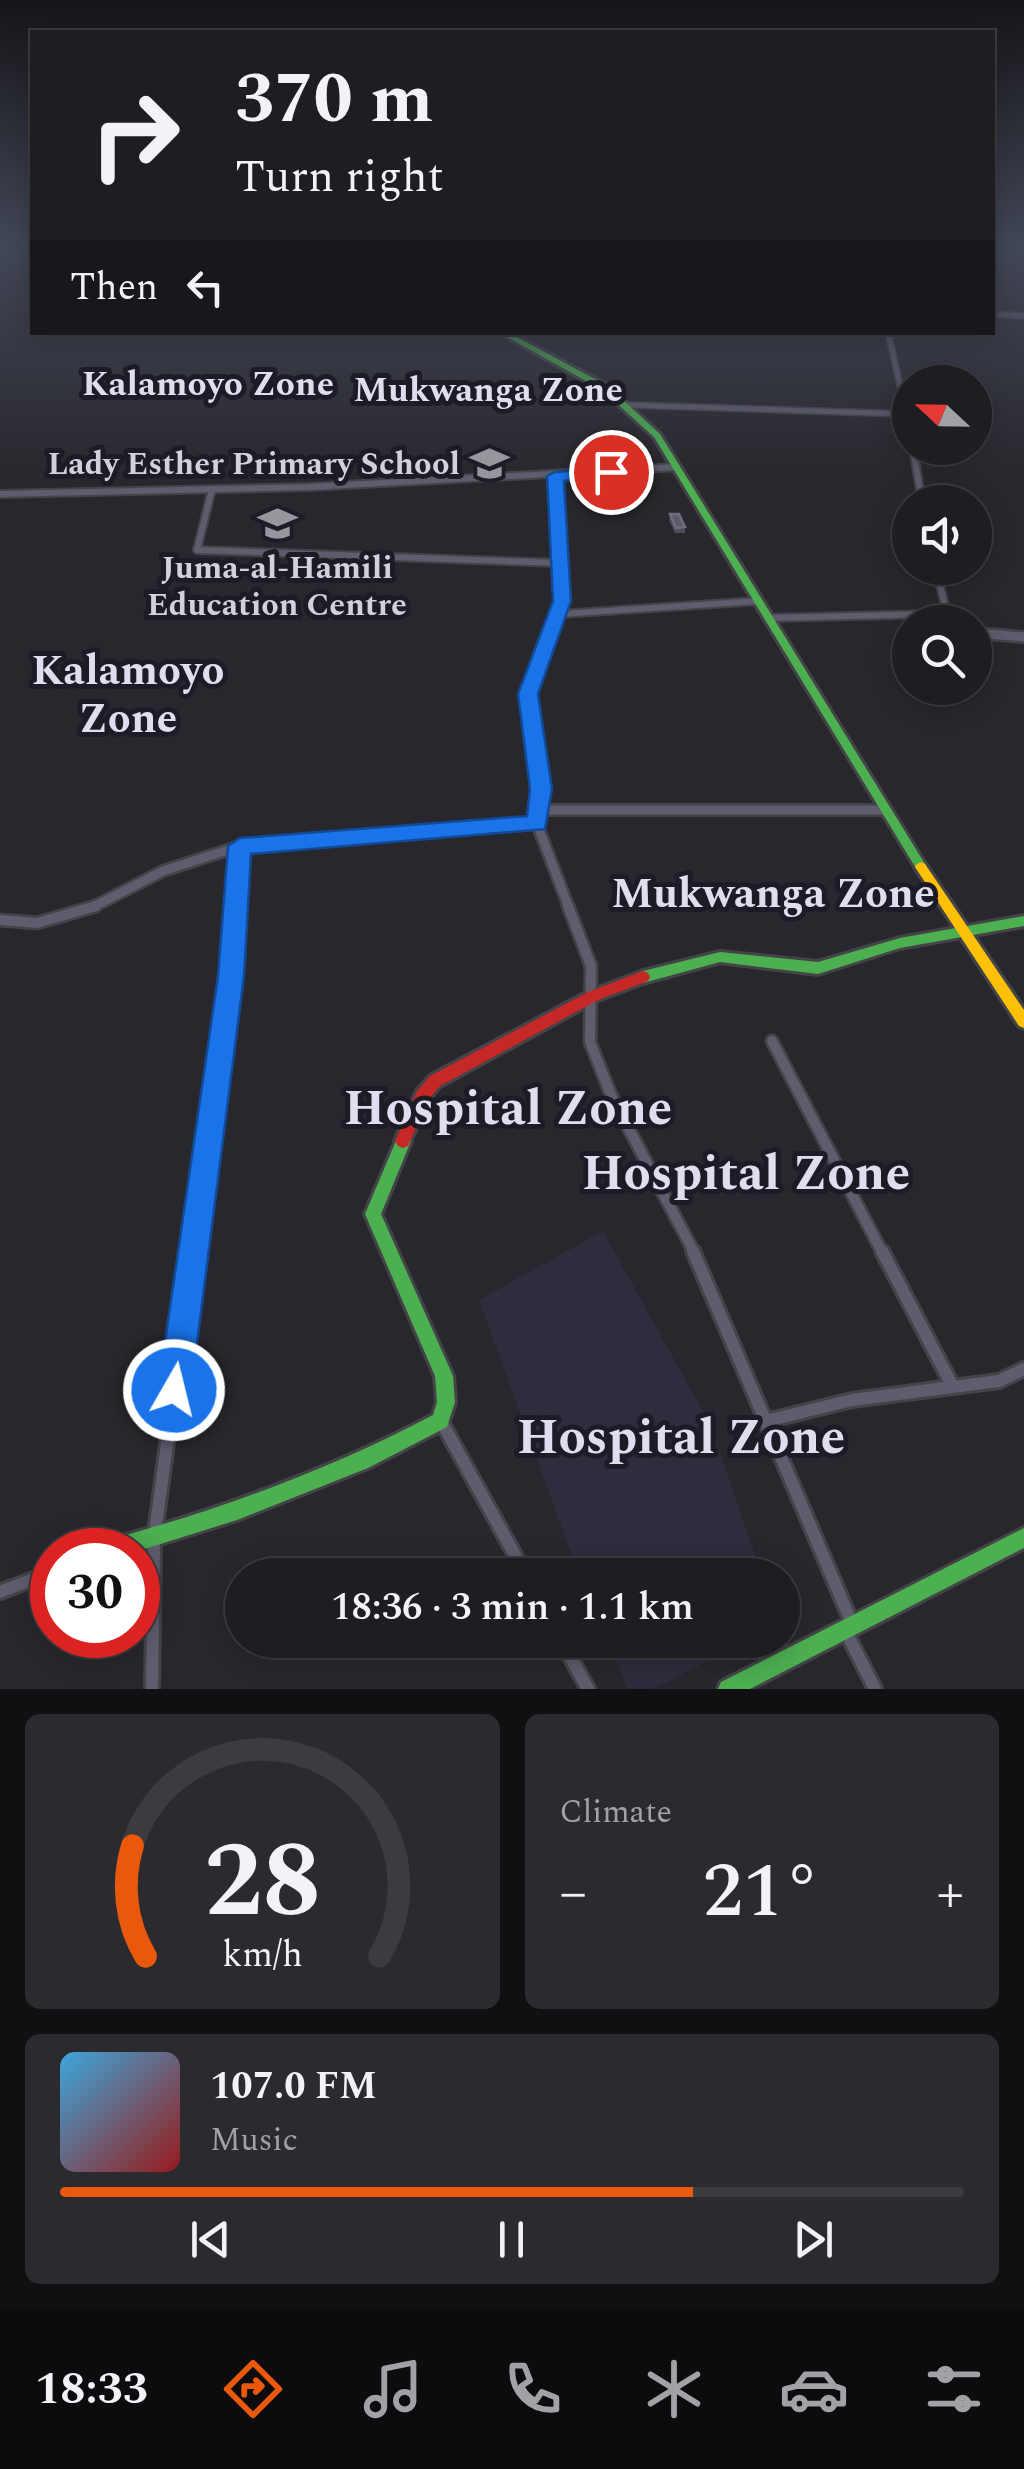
<!DOCTYPE html>
<meta charset="utf-8">
<style>
:root{--surface:#1e1d22;--page:#2b2a2f;--text:#f1f3f6;--muted:#a1a2a5;--line:#3c3b40;--accent:#ea580c}
body{margin:0;font-family:Spectral,serif;background:var(--page);color:var(--text);height:100vh;display:flex;flex-direction:column;font-size:38px;white-space:nowrap}
*{box-sizing:border-box;margin:0}
p{font-size:32px;color:var(--muted)}
.icon{flex:none;width:55px;height:55px;fill:none;stroke:currentColor;stroke-width:2;stroke-linecap:round;stroke-linejoin:round}
.map{position:relative;height:1689px;overflow:hidden}
.side{display:flex;flex-direction:column;gap:25px;padding:25px;background:#101013;flex:1}
.side>*{flex:none}
.hud{position:absolute;left:30px;top:30px;width:965px;height:305px;border-radius:0px;box-shadow:0 5px 25px #0003,0 0 0 2px var(--line);background:#1e1d22;color:var(--text);overflow:hidden}
.needle{width:65px;rotate:292deg}
.tools{position:absolute;left:892px;top:365px;display:grid;gap:20px}
.tools a{display:grid;place-items:center;width:100px;height:100px;border-radius:50%;background:var(--surface);box-shadow:0 5px 25px #0003,0 0 0 2px var(--line);font-size:50px}
.speed{position:absolute;left:30px;top:1528px;display:flex;gap:20px;font-size:50px;font-weight:700;text-align:center}
.speed>*{display:grid;place-content:center;width:130px;height:130px;border-radius:50%;background:var(--surface);box-shadow:0 5px 25px #0003,0 0 0 2px var(--line);line-height:1}
.speed .limit{border:15px solid #d22;background:#fff;color:#111}
.pin{position:absolute;display:grid;place-items:center;width:85px;height:85px;color:#fff;margin:-42px;border:5px solid #fff;border-radius:50%;box-shadow:0 2px 10px #0007}
.me{position:absolute;width:110px;margin:-55px;rotate:8deg;stroke-linejoin:round;filter:drop-shadow(0 0 8px #0008)}
.turn{display:flex;align-items:center;gap:35px;height:210px;padding:0 40px;font-size:45px}
.turn .icon{width:130px;height:130px;stroke-width:2.5}
.turn b{display:block;font-size:70px;line-height:85px}
.then{display:flex;align-items:center;height:95px;padding:0 40px;background:#0003;gap:20px;font-size:38px}
.big{font-size:75px;font-weight:600;line-height:1.1}
.side .widget{flex:1;display:flex;flex-direction:column;justify-content:center;gap:15px;min-width:0;padding:0 35px;border-radius:15px;background:var(--page)}
.side .dial{align-items:center;gap:0}
.dial svg{height:260px;overflow:visible;fill:none;stroke:var(--line);stroke-width:7;stroke-linecap:round;text-anchor:middle}
.dial text{fill:var(--text);stroke:none}
.song{display:flex;align-items:center;gap:30px}
.cover{width:120px;height:120px;border-radius:15px;background:linear-gradient(135deg,hsl(200 70% 55%),hsl(0 70% 35%))}
.played{height:10px;border-radius:5px;background:linear-gradient(90deg,var(--accent) 70%,var(--line) 70%)}
.keys{display:flex;justify-content:space-around;direction:ltr}
.heat{display:flex;justify-content:space-between;align-items:center;font-size:55px;direction:ltr}
.side .tiles{flex:1;display:grid;gap:25px;grid-template-columns:1fr 1fr}
.widget:last-child{grid-column:span 2}
.trip{position:absolute;left:225px;top:1558px;width:575px;height:100px;border-radius:50px;background:var(--surface);box-shadow:0 5px 25px #0003,0 0 0 2px var(--line);font-weight:600;line-height:100px;text-align:center}
.dock{display:flex;height:160px;justify-content:space-around;align-items:center;background:#0c0c0e;color:var(--muted)}
.dock .icon{width:70px;height:70px}
.dock .active{color:var(--accent)}
.dock b{font-size:45px;color:var(--text)}
.map>svg:first-child{display:block}
.built{fill:#2f2c3d}
.lines{fill:none;stroke-linecap:round;stroke-linejoin:round}
.street-far4-casing{stroke:#444348;stroke-width:8}
.street-far3-casing{stroke:#444348;stroke-width:10}
.street-far2-casing{stroke:#444348;stroke-width:14}
.street-far1-casing{stroke:#444348;stroke-width:15}
.street-casing{stroke:#444348;stroke-width:18}
.fast-casing{stroke:#444348;stroke-width:6}
.slow-casing{stroke:#444348;stroke-width:6}
.jam-casing{stroke:#444348;stroke-width:6}
.street-far4{stroke:#5e5c6d;stroke-width:5}
.street-far3{stroke:#5e5c6d;stroke-width:6}
.street-far2{stroke:#5e5c6d;stroke-width:9}
.street-far1{stroke:#5e5c6d;stroke-width:10}
.street{stroke:#5e5c6d;stroke-width:12}
.fast{fill:#4caf50;fill-rule:evenodd}
.slow{fill:#ffc107;fill-rule:evenodd}
.jam{fill:#c62828;fill-rule:evenodd}
.wall{fill:#504c5d}
.building{fill:#5e5a6b;stroke:#706d7c;stroke-width:2.5}
.route{fill:#1a73e8;stroke:#114b97;stroke-width:2.5}
.labels{text-anchor:middle;dominant-baseline:central;stroke-width:10;stroke-linejoin:round;paint-order:stroke}
.far-poi-label{font-size:32px;font-weight:bold;fill:#d1d1d9;stroke:#1d1b26;text-anchor:end}
.far-quarter-label{font-size:35px;font-weight:bold;fill:#e0deee;stroke:#1d1b26}
.quarter-label{font-size:42px;font-weight:bold;fill:#e0deee;stroke:#1d1b26}
.near-quarter-label{font-size:50px;font-weight:bold;fill:#e0deee;stroke:#1d1b26}
</style>
<div class="map">
<svg width="1024" height="1689" viewBox="0 0 1024 1689">
<rect width="100%" height="100%" fill="#28272d"/>
<g class="built">
<path d="M603,1231L710,1424L762,1575H579L479,1300Z"/>
<path d="M607,1640H751L652,1689H628Z"/>
</g>
<g class="lines">
<defs>
<g id="street-far4">
<path d="M992,314L1024,316"/>
<path d="M888,332L907,417"/>
<path d="M629,405L908,414"/>
</g>
<g id="street-far3">
<path d="M907,414L910,428"/>
<path d="M913,448L922,502"/>
<path d="M212,489L197,550L560,563"/>
<path d="M0,494L309,487L677,467"/>
<path d="M560,614L759,601"/>
<path d="M769,618L933,614L945,606L936,568"/>
<path d="M975,633L988,634"/>
<path d="M550,634L562,601L555,477"/>
</g>
<g id="street-far2">
<path d="M551,632L528,694L541,789L537,824L569,908"/>
<path d="M975,633L1024,637"/>
<path d="M538,810H884"/>
<path d="M91,908L163,871L240,846L537,824"/>
<path d="M236,908L240,846"/>
</g>
<g id="street-far1">
<path d="M568,906L591,966L590,1042L611,1095L695,1254"/>
<path d="M0,920L37,923L96,906"/>
<path d="M772,1041L883,1254"/>
<path d="M193,1254L231,975L236,906"/>
</g>
<g id="street">
<path d="M693,1251L854,1628"/>
<path d="M882,1251L952,1385"/>
<path d="M441,1421L526,1575"/>
<path d="M766,1421L852,1400L999,1381L1024,1369"/>
<path d="M0,1592L52,1572"/>
<path d="M846,1632L875,1689"/>
<path d="M561,1640L588,1689"/>
<path d="M152,1689L154,1540L193,1251"/>
</g>
<g id="fast">
<path d="M498,332H507L608,386L660,434L925,864L927,867L925,870H917L654,437L602,390Z"/>
<path d="M1024,916V926L900,948L818,974L720,962L643,983L638,981L636,977L638,973L643,971L720,952L818,962L900,938Z"/>
<path d="M403,1134L408,1136L411,1141L381,1214L453,1376L455,1402L447,1427L368,1468L237,1520L138,1551L98,1550L101,1543L108,1540C221,1509 329,1470 433,1415L437,1402L435,1376L365,1214L398,1136Z"/>
<path d="M1024,1528V1548L750,1689H718L721,1682Z"/>
</g>
<path id="slow" d="M921,862L925,864L1024,1010V1028L1019,1026L917,870L915,867L917,864Z"/>
<path id="jam" d="M643,971L648,973L650,977L648,981L598,1000L440,1086L428,1100L408,1146L403,1148L398,1146L395,1141L417,1091L430,1076L588,992Z"/>
</defs>
<use href="#street-far4" class="street-far4-casing"/>
<use href="#street-far3" class="street-far3-casing"/>
<use href="#street-far2" class="street-far2-casing"/>
<use href="#street-far1" class="street-far1-casing"/>
<use href="#street" class="street-casing"/>
<use href="#fast" class="fast-casing"/>
<use href="#slow" class="slow-casing"/>
<use href="#jam" class="jam-casing"/>
<use href="#street-far4" class="street-far4"/>
<use href="#street-far3" class="street-far3"/>
<use href="#street-far2" class="street-far2"/>
<use href="#street-far1" class="street-far1"/>
<use href="#street" class="street"/>
<use href="#fast" class="fast"/>
<use href="#slow" class="slow"/>
<use href="#jam" class="jam"/>
</g>
<path class="wall" d="M670,514L685,527V533H675L669,520Z"/>
<path class="building" d="M670,514H679L685,527L676,528Z"/>
<linearGradient id="sky" x2="0" y2="1"><stop stop-color="#161519"/><stop offset="0.51" stop-color="#424757"/><stop offset="1" stop-color="#424757" stop-opacity="0"/></linearGradient>
<rect width="1024" height="480" fill="url(#sky)"/>
<path class="route" d="M611,468L619,472L617,476L564,481L571,601L538,694L552,789L545,829L251,854L244,976L191,1390L186,1401L174,1406L163,1401L158,1390L218,976L228,846L240,838L527,816L530,789L518,694L553,601L547,476L555,472Z"/>
<defs>
<symbol id="school-bare" viewBox="-9 -9 18 18"><path d="M0-5L7-2L0 1L-7-2ZM-4 1L0 2.5L4 1V4Q0 6-4 4Z" fill="#96969d" stroke="#1d1b26" stroke-width="2.5" paint-order="stroke"/></symbol>
</defs>
<g fill-rule="evenodd">
<use href="#school-bare" x="462" y="436" width="55" height="55"/>
<use href="#school-bare" x="250" y="496" width="55" height="55"/>
</g>
<g class="labels">
<g class="far-poi-label">
<text x="460" y="464">Lady Esther Primary School</text>
<text x="277" y="568" text-anchor="middle">Juma-al-Hamili<tspan x="277" dy="37">Education Centre</tspan></text>
</g>
<g class="far-quarter-label">
<text x="208" y="384">Kalamoyo Zone</text>
<text x="488" y="390">Mukwanga Zone</text>
</g>
<g class="quarter-label">
<text x="128" y="671">Kalamoyo<tspan x="128" dy="48">Zone</tspan></text>
<text x="773" y="894">Mukwanga Zone</text>
</g>
<g class="near-quarter-label">
<text x="508" y="1109">Hospital Zone</text>
<text x="746" y="1174">Hospital Zone</text>
<text x="681" y="1438">Hospital Zone</text>
</g>
</g>
</svg>
<div class="tools">
<a><svg class="needle" viewBox="-14 -14 28 28"><path d="M0-13l5 13h-10z" fill="#e53935"/><path d="M0 13l5-13h-10z" fill="#a1a2a5"/></svg></a>
<a><svg class="icon" aria-label="sound" viewBox="0 0 24 24"><path d="M4 9h4l5-4v14l-5-4H4zM17 9q2 3 0 6"/></svg></a>
<a><svg class="icon" aria-label="search" viewBox="0 0 24 24"><circle cx="10" cy="10" r="6"/><path d="M15 15l6 6"/></svg></a>
</div>
<div class="speed"><div class="limit">30</div></div>
<div class="pin" style="left:611px;top:472px;background:#d93025"><svg class="icon" aria-label="arrive" viewBox="0 0 24 24"><path d="M6 21V4h12l-3 4 3 4H6"/></svg></div>
<svg class="me" style="left:174px;top:1390px" viewBox="-20 -20 40 40"><circle r="17" fill="#1a73e8" stroke="#fff" stroke-width="3"/><path d="M0-11L8 9 0 5-8 9z" fill="#fff"/></svg>
<div class="trip">18:36 · 3 min · 1.1 km</div>
<div class="hud">
<div class="turn"><svg class="icon" aria-label="right" viewBox="0 0 24 24"><path d="M7 20v-9h11M14 6l5 5-5 5"/></svg><div><b>370 m</b>Turn right</div></div>
<div class="then">Then<svg class="icon" aria-label="left" viewBox="0 0 24 24"><path d="M17 20v-9H6M10 6l-5 5 5 5"/></svg></div>
</div>
</div>
<section class="side">
<div class="tiles">
<div class="widget dial"><svg viewBox="0 0 100 80">
<path d="M14 69A42 42 0 1 1 86 69"/>
<path d="M14 69A42 42 0 0 1 10 35" stroke="#ea580c"/>
<text x="50" y="56" font-size="32" font-weight="700">28</text>
<text x="50" y="72" font-size="11">km/h</text>
</svg></div>
<div class="widget"><p>Climate</p>
<div class="heat"><a>−</a><b class="big">21°</b><a>+</a></div>
</div>
<div class="widget">
<div class="song"><i class="cover"></i><div><b>107.0 FM</b><p>Music</p></div></div>
<div class="played"></div>
<div class="keys"><svg class="icon" aria-label="previous" viewBox="0 0 24 24"><path d="M18 5L8 12l10 7zM5 5v14"/></svg><svg class="icon" aria-label="pause" viewBox="0 0 24 24"><path d="M8 5v14M16 5v14"/></svg><svg class="icon" aria-label="next" viewBox="0 0 24 24"><path d="M6 5l10 7-10 7zM19 5v14"/></svg></div>
</div>
</div>
</section>
<nav class="dock">
<b>18:33</b>
<svg class="icon active" aria-label="directions" viewBox="0 0 24 24"><path d="M12 3l9 9-9 9-9-9zM9 14v-3h6M13 9l2 2-2 2"/></svg>
<svg class="icon" aria-label="music" viewBox="0 0 24 24"><path d="M9 18V5l10-2v13"/><circle cx="6" cy="18" r="3"/><circle cx="16" cy="16" r="3"/></svg>
<svg class="icon" aria-label="phone" viewBox="0 0 24 24"><path d="M5 4h4l2 5-3 2q2 4 5 5l2-3 5 2v4C11 20 4 13 5 4z"/></svg>
<svg class="icon" aria-label="climate" viewBox="0 0 24 24"><path d="M12 3v18M4 7l16 10M4 17L20 7"/></svg>
<svg class="icon" aria-label="car" viewBox="0 0 24 24"><path d="M5 17H2v-5l4-1 3-4h7l3 4 3 1v5h-3M9 17h6M6 11h13"/><circle cx="7" cy="17" r="2"/><circle cx="17" cy="17" r="2"/></svg>
<svg class="icon" aria-label="filters" viewBox="0 0 24 24"><path d="M4 7h16M4 17h16"/><circle cx="9" cy="7" r="2"/><circle cx="15" cy="17" r="2"/></svg>
</nav>
